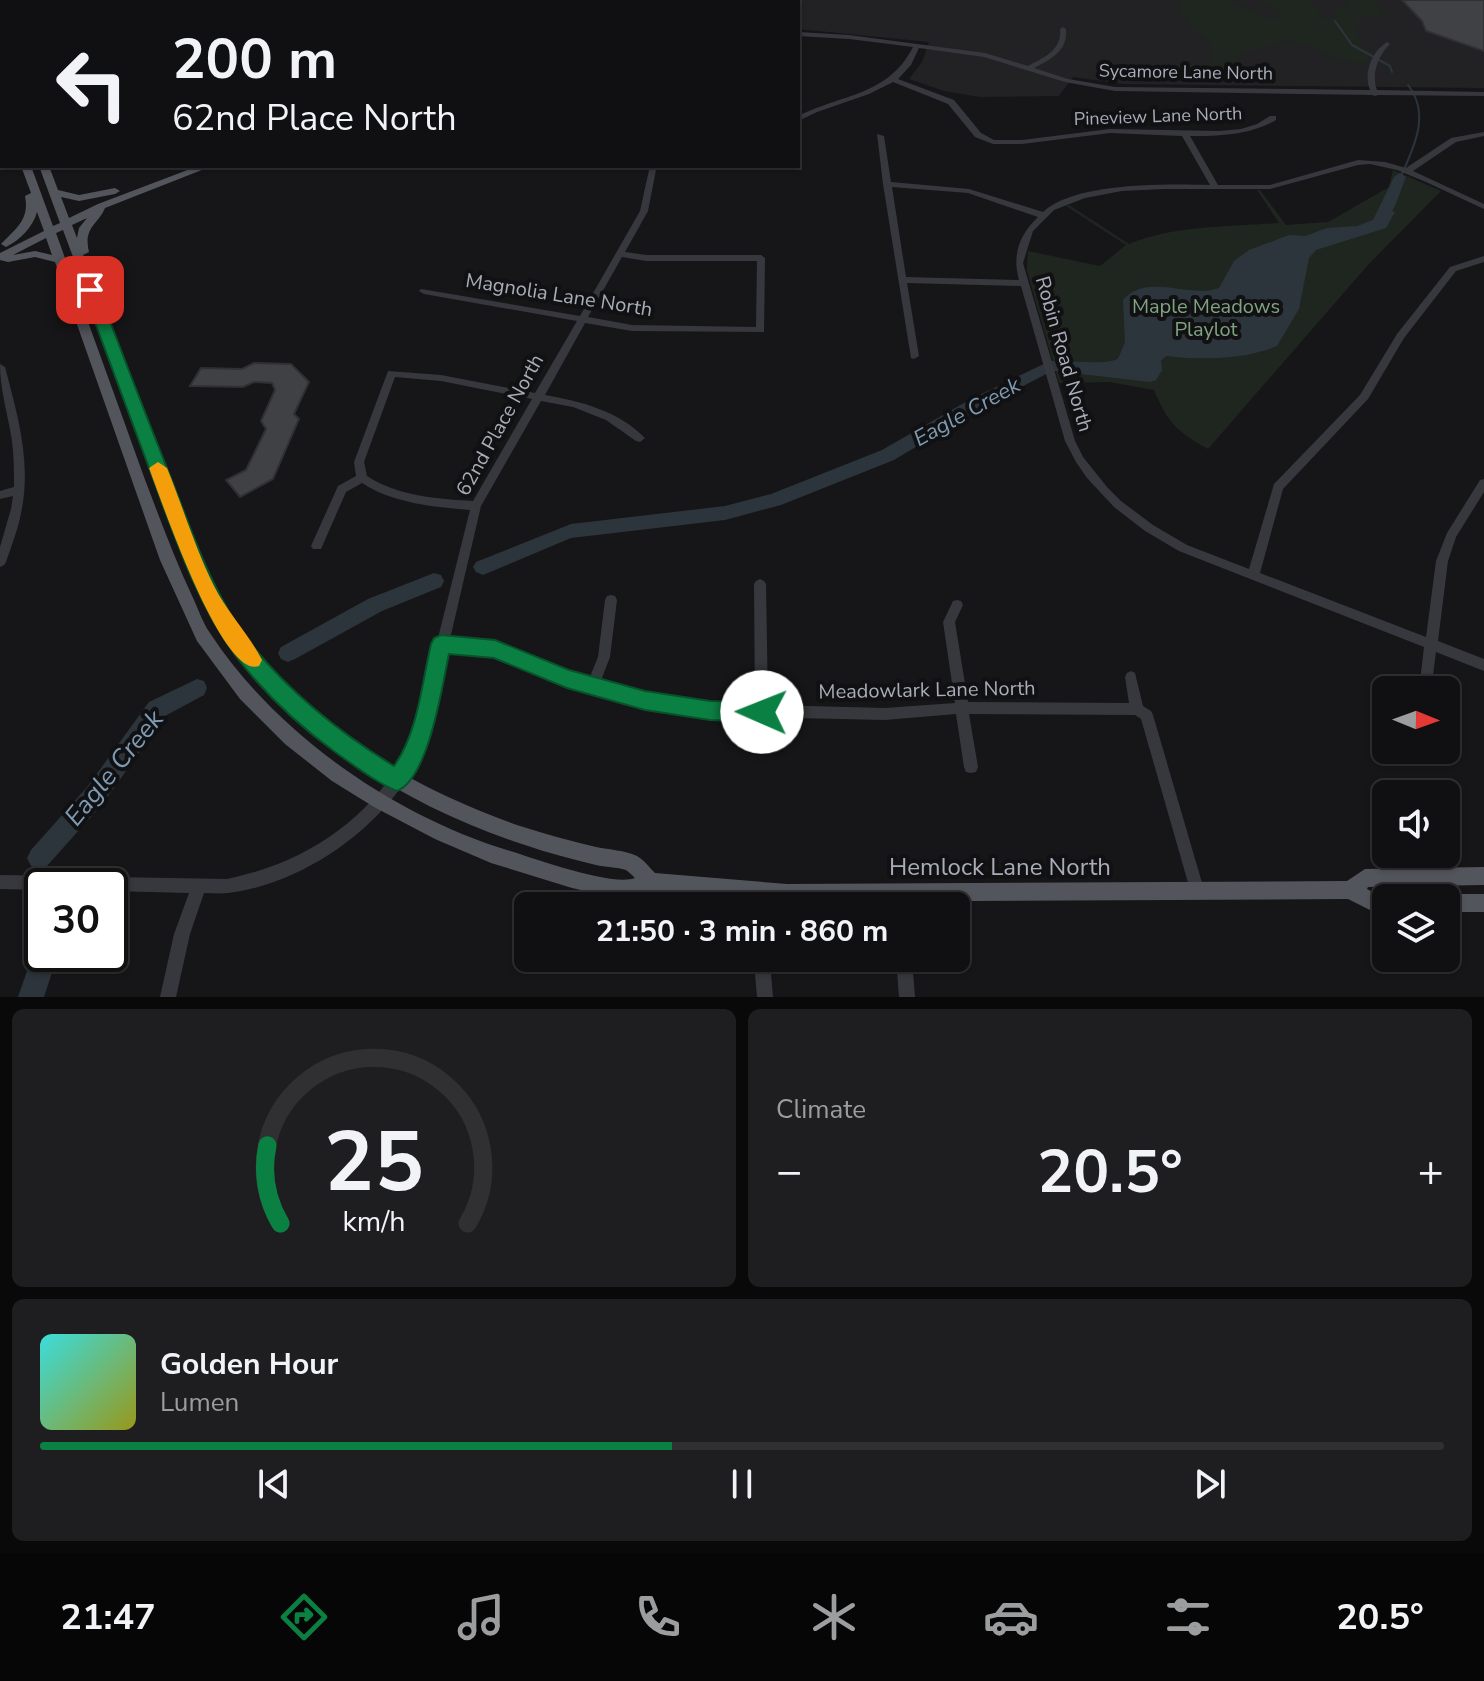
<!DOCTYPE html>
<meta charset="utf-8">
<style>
:root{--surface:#101012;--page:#1e1e20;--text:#f1f3f6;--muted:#9c9d9f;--line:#303032;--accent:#0b8043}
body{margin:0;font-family:"Nunito Sans",sans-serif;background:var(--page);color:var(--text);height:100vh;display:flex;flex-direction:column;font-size:30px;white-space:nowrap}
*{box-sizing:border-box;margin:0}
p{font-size:26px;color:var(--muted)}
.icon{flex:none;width:44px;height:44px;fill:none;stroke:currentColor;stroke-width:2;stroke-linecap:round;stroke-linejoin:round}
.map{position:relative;height:997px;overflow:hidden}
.drawer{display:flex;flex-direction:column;gap:12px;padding:12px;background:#09090a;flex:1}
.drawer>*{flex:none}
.banner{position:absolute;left:0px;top:0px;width:800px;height:168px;box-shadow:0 2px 6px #0004,0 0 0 2px var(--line);background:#101012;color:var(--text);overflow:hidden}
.needle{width:52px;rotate:91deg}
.buttons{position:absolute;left:1372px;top:676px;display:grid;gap:16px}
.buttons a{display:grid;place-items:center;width:88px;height:88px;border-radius:12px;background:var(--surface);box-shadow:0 2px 6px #0004,0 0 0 2px var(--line);font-size:40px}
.speed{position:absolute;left:24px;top:868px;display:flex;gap:16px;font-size:40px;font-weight:700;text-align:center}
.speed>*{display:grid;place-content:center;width:104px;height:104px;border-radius:50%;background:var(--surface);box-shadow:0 2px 6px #0004,0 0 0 2px var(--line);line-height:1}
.speed .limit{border:4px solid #111;border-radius:12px;background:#fff;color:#111}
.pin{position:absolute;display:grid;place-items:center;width:68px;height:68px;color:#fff;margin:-34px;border-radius:16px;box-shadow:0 4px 12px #0006}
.me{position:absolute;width:88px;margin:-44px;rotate:271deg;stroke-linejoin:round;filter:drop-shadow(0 0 6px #0008)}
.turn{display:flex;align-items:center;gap:28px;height:168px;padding:0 40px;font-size:36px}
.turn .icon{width:104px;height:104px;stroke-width:2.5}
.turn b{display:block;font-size:56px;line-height:68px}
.big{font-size:60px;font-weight:700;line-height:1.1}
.drawer .widget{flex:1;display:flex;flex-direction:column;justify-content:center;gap:12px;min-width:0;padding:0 28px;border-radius:12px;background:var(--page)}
.drawer .dial{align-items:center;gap:0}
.dial svg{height:208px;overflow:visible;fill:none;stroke:var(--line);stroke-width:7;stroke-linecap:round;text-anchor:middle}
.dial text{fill:var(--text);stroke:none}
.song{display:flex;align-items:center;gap:24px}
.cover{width:96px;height:96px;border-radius:12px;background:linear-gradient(135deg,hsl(180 70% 55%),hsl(60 70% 35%))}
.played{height:8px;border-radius:4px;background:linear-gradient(90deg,var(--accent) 45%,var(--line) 45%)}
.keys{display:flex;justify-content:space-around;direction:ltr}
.heat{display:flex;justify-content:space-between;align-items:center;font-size:44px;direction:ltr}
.drawer .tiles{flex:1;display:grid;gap:12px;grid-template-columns:1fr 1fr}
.widget:last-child{grid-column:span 2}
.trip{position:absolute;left:514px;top:892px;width:456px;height:80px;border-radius:12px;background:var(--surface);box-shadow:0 2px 6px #0004,0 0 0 2px var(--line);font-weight:700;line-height:80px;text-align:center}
.menu{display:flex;height:128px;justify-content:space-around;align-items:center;background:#060607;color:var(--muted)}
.menu .icon{width:56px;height:56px}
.menu .current{color:var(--accent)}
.menu b{font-size:36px;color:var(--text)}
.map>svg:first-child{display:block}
.built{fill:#222225}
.green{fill:#1e261f}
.water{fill:#2c353c}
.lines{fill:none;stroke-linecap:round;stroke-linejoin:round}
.stream{stroke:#2c353c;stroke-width:2}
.river{fill:#2c353c;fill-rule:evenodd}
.building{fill:#404145;stroke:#303034;stroke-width:2}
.minor{fill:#37383d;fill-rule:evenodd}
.major{fill:#53555c;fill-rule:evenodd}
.route{fill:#0b8043;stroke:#07532c;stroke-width:2}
.slow{fill:#f59e0b}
.labels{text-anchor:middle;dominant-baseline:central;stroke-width:8;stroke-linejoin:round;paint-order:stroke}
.far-street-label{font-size:18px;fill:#a8adb8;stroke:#111113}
.street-label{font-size:20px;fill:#a8adb8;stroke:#111113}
.park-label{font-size:20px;fill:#7fa381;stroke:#111113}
.water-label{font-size:22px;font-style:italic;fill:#7f9bb3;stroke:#111113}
.near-street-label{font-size:24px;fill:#a8adb8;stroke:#111113}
.near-water-label{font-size:26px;font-style:italic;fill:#7f9bb3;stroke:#111113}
</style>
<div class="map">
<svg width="1484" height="997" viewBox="0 0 1484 997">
<rect width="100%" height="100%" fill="#161618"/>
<path class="built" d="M501,0H1484V88L1123,84L1073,77L1059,96L980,97L944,91L909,79L922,62L929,42L798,29V2H499Z"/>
<g class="green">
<path d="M1178,0H1225L1244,6L1264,18L1286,17L1260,0H1308L1325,19H1332L1337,10L1347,6L1346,0H1374L1386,15L1366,17L1355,25L1362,46L1372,53L1366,64L1335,59L1311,46L1289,41L1235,55L1243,74C1232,82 1216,78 1205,70V64L1215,55C1207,32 1179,26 1178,0Z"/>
<path d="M1393,170L1441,191L1367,266L1208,449C1176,431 1168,423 1154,390L1109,382L1059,383L1027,271L1028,251L1100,266L1126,245L1066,206L1069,205L1129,244C1175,225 1229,227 1279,223L1257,190H1260L1286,225L1328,222L1389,187Z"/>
</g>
<path class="water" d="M1383,209L1395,212L1386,228L1316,250L1309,258L1299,309L1277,346C1243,360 1201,360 1166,356L1161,361L1162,370L1156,380L1150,382L1072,373L1064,367C1079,358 1100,366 1118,359L1125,342L1123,300C1147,272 1189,299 1219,288L1234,261L1249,250L1289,235L1305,236L1327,228L1357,226L1373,220Z"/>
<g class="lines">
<g class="stream">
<path d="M1335,21L1352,45L1390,66L1392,72"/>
<path d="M1399,181C1412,150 1432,116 1408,85"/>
</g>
<g class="river">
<path d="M1400,173L1406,177C1398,195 1392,230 1368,228L1366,225L1373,220L1394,177Z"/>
<path d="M1050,361L1088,362L1096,367L1088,372L1052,371L981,408L894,460L781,505L725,520L571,538L483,575L476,572L473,567L476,562L571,524L725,506L771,494L882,450L969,400Z"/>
<path d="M434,573L441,575L444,581L441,587L382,611L295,659L288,662L281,659L278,653L281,647L368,599Z"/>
<path d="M197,679L204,681L207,688L204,695L165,716L104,802L47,866L39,870L31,866L27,858L31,850L88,786L149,702Z"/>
<path d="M39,888L42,889V920L33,917L27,900L30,891Z"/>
<path d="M42,943V954H58L44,997H18L36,945Z"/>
</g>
</g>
<g class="building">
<path d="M1402,0H1484V51L1426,31L1422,21Z"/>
<path d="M254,363L291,364L309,382L294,414L299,419L273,479L240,497L226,480L246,470L266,429L261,421L275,390L272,383L254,382L243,387L190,386L201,368L242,369Z"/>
</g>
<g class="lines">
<g class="minor">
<path d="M69,0H76L74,2H67Z"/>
<path d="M383,0H390L389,2H382Z"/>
<path d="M415,0H424L426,2H418Z"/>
<path d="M430,0H441L445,2H434Z"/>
<path d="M608,0H614L613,2H607Z"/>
<path d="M1063,27L1066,29C1068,51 1051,59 1034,68L1068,79L1115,87L1370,90C1363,73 1372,51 1387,42L1390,44C1378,56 1371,74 1377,90L1484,92V96L1378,95L1375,96L1372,95L1115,91L1065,82L984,57L919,48L911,65L898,79L954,100L981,133L994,140H1022L1110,129L1219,131L1241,129L1257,124L1270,116H1276V120C1250,135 1220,136 1190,136L1218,185H1270L1358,160L1385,162L1406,168L1451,138L1484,132V136L1456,142L1413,171L1484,204V209L1426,182L1397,170L1370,164L1358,165L1270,189H1163L1122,191L1085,198L1054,210L1033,231L1023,263L1075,441L1083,457L1107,487L1121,501L1153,525L1187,545L1249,569L1274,484L1360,395L1397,334L1450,267L1484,256V262L1456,271L1404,338L1368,399L1283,489L1260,573L1426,637L1436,561L1447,533L1480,480L1484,479V492L1456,537L1448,561L1438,641L1484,659V671L1436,652L1431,690H1419L1424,647L1179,551L1145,531L1114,507L1087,478L1076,462L1065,441L1021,286L907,283L919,356L914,359L911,358L883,184L877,134L884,136L891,182L969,189L1043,212C1075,182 1167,184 1210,185L1182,136L1110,133L1022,144H993L975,137L948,104L893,82L869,94L817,112L798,121V116C842,94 888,96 913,47L849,39L798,36V32L849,35L985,53L1028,66C1045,57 1062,50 1060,29ZM892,187L968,193L1038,217C1019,235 1012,255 1019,280L906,277Z"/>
<path d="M2,40V44L0,45V41Z"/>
<path d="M360,166H700L696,168L656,170L648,211L625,252L646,255H761L765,258L764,332L632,331L585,323L545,395C580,401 619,411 645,438L640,442L636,441L606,420L573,407L541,401L481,506L450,639L495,644L589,679L598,657L605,600L607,596L611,595L615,596L617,600L610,657L600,683C650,698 703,704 755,705L754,584L756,581L760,579L764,581L766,584L768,705L885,708L955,703L943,622L953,601L957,600L961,601L963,605L955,622L968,702L1129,703L1125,677L1127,673L1131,671L1135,673L1143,706L1151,711L1153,715L1205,893L1203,898L1198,900L1193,898L1191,893L1141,719L1135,715L969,714L978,767L976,772L971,773L966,772L964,767L956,714L885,720L710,716L628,703L592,693L494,654L447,650C442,672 437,693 431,715C429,725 427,735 424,745C396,819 307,884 228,893C220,894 212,893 204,893L190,934L176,997H160L174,934L189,893L110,891V886H42V890L0,889V875L227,879C309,862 374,817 412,742L470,510C434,507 392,503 362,483L346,492L321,549H313L311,546L338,486L356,476L354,462L388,371L441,375L535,393L577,321L424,294L419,291L421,289L580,316L640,211L649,170L364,168ZM622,257L646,261H757L756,327L632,325L588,317ZM395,377L441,381L532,399L473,501C438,499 397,496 367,476L364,462Z"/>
<path d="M0,364L5,367C17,413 31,460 22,508C19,527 12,544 6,562L4,565L0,567V547L11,509L13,496L0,499V491L14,487C14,472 14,457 12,441C8,414 0,391 0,364Z"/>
<path d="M896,958H912L915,997H899Z"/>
<path d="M763,966L769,968L771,974L773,997H757L755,974L757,968Z"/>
</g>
<g class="major">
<path d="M0,52L2,53V60L0,59Z"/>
<path d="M0,79L2,80V90L0,89Z"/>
<path d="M21,166H31L53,226L60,223L39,166H49L58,190L79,195L115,188L120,191L115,194L79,201L61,197L69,218L98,204L198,166H212L105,208C98,225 83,227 89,252L83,255L211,585C228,613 245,639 266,664C331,742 426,793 520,826C545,834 570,841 596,847C610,850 624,850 637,856C644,860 649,867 655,873L787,884L1347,881L1365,869L1484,867V885L1368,887L1367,889L1378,895L1393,897L1386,898V913H1376L1348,899L787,902L650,891L626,900L572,888L491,863L435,839L374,807L332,781L285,744L240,699L197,641L160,560L55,262L35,257L8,262L0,260V253L44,231L37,212C33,227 20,240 6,247L1,244C15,229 30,220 25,196L31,193ZM87,218L79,228L77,238L72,225ZM63,230L196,587C264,716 389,801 525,845C548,853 572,859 596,865C605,867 617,867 626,870C629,872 632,875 635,878C612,887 533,858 507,850C393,815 275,733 210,633C203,623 199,611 194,600C175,560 160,519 144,477C115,396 85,314 56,233ZM46,238L52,255L35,251L13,255Z"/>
<path d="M1446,894H1484V912H1446V898H1439Z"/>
</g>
</g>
<path class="route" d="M90,286L98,290C122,353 146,416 171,478C193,535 213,595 250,643C290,693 340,733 394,766C418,733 422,682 431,644L434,638L441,635L495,640L569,670L645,691L710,701L762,702L769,705L772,712L769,719L762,722L710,720L645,710L567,688L494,658L449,654C442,686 429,778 397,791C375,782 355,766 335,752C298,725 263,692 235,655C198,604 177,543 155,484C131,420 107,355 83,290Z"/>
<path class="slow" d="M158,462L167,468C183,507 195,548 214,586C227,612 249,634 262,660L259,666C222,680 161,499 149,468Z"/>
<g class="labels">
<g class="far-street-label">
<text transform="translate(1186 72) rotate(1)">Sycamore Lane North</text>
<text transform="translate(1158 116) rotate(-2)">Pineview Lane North</text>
</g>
<g class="street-label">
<text transform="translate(559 295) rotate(9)">Magnolia Lane North</text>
<text transform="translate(1064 354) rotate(74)">Robin Road North</text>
<text transform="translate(500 425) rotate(-61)">62nd Place North</text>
<text transform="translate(927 690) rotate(-1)">Meadowlark Lane North</text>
</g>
<g class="park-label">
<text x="1206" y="306">Maple Meadows<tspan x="1206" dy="23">Playlot</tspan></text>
</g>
<g class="water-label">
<text transform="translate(967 412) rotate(-29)">Eagle Creek</text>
</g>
<g class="near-street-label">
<text x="1000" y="867">Hemlock Lane North</text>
</g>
<g class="near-water-label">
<text transform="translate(114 768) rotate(-51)">Eagle Creek</text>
</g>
</g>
</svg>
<div class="buttons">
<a><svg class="needle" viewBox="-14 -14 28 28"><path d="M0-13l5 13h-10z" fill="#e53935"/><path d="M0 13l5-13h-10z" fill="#9c9d9f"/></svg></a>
<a><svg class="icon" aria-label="sound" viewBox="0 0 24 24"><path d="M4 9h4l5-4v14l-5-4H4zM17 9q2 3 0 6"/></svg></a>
<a><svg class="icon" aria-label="layers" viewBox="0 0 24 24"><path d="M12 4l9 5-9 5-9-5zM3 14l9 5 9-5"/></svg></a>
</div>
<div class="speed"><div class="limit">30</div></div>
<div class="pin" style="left:90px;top:290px;background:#d93025"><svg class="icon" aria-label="arrive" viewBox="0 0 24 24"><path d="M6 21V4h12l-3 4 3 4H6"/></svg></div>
<svg class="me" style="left:762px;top:712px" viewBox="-20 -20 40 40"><circle r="19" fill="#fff"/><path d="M0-13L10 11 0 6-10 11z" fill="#0b8043"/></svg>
<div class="trip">21:50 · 3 min · 860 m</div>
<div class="banner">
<div class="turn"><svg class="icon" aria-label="left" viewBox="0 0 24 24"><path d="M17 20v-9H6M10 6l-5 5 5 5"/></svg><div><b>200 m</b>62nd Place North</div></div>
</div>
</div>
<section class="drawer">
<div class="tiles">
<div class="widget dial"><svg viewBox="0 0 100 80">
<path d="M14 69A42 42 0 1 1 86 69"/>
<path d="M14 69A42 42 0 0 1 9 39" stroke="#0b8043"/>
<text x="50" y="56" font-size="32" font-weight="700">25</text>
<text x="50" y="72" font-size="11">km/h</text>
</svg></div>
<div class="widget"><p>Climate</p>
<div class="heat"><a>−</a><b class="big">20.5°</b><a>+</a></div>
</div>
<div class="widget">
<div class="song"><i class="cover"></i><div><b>Golden Hour</b><p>Lumen</p></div></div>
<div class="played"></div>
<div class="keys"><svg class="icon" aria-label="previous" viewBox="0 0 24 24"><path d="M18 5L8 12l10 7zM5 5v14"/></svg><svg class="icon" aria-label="pause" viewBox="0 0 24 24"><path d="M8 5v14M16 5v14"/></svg><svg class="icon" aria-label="next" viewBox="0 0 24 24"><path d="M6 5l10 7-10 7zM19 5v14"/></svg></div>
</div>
</div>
</section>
<nav class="menu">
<b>21:47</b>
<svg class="icon current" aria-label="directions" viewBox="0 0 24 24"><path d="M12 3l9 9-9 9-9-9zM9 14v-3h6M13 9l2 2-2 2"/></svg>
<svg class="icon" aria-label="music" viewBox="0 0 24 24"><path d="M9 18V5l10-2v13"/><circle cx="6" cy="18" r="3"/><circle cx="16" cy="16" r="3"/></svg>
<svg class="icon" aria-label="phone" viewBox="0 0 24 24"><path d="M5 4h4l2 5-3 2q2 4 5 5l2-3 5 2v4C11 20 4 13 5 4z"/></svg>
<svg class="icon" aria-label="climate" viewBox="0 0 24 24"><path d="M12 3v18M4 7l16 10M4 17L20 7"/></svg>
<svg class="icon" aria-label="car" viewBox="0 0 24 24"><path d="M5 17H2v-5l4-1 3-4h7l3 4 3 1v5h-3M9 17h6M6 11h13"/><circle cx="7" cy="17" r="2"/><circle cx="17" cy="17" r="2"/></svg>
<svg class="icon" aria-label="filters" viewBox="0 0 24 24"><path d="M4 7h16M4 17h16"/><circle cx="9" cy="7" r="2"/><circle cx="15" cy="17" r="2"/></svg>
<b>20.5°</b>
</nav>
